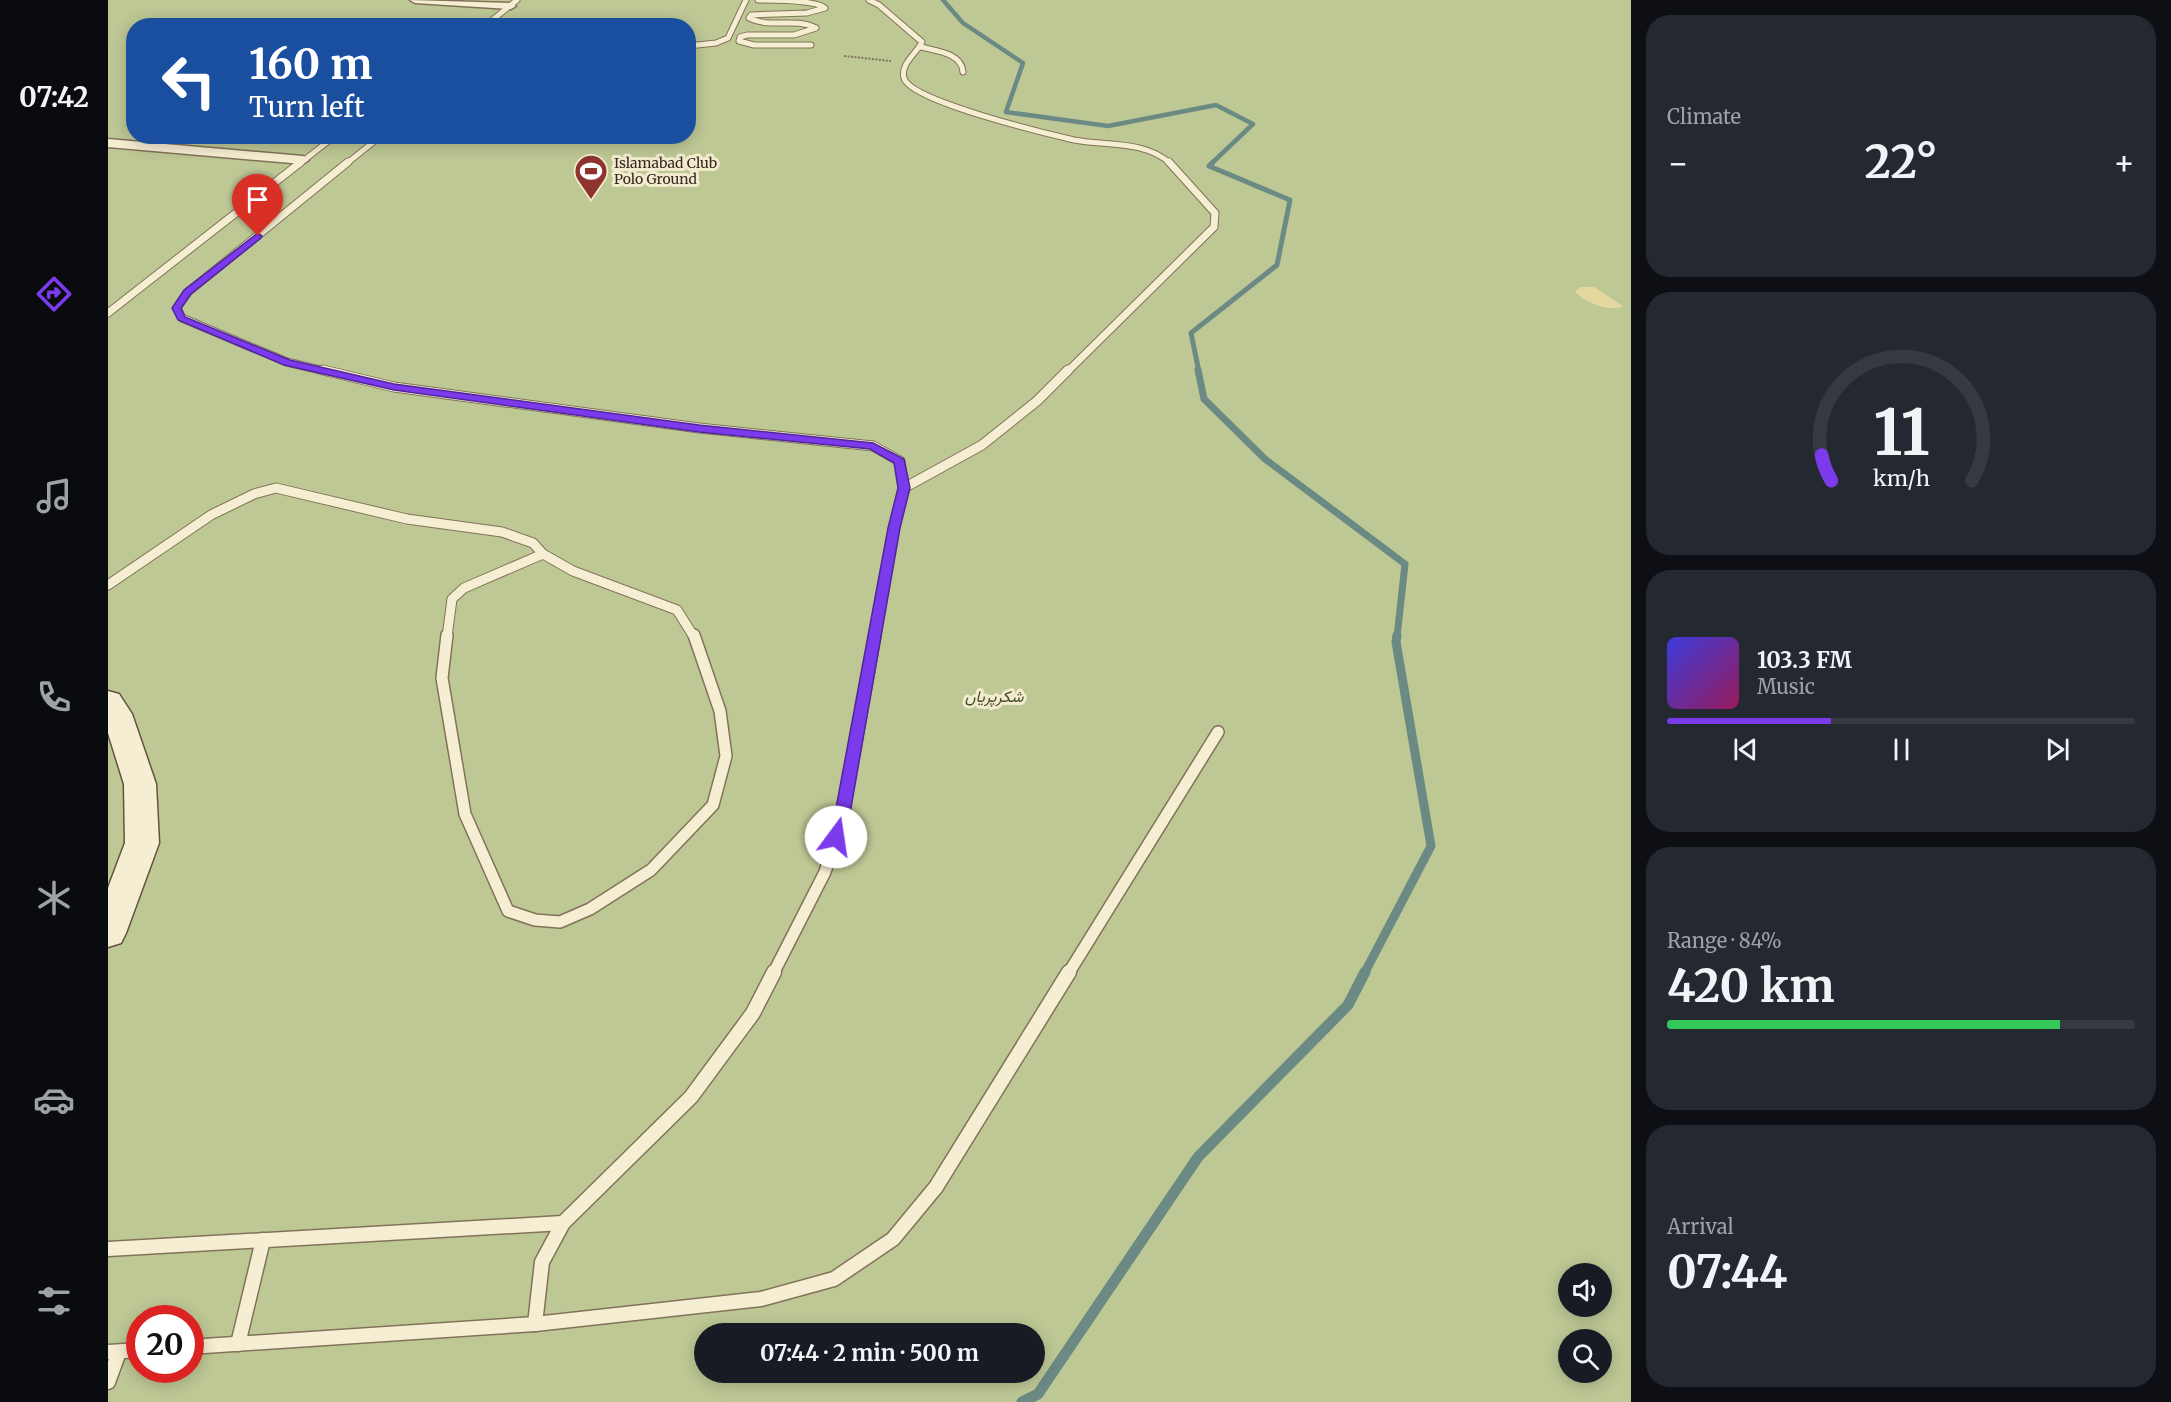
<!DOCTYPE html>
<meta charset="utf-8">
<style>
:root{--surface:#171b24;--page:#242831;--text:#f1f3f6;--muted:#9ea1a6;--line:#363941;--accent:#7c3aed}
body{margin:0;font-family:Merriweather,Vazirmatn,serif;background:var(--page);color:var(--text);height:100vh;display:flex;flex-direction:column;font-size:22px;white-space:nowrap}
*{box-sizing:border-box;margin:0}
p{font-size:20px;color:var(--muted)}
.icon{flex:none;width:33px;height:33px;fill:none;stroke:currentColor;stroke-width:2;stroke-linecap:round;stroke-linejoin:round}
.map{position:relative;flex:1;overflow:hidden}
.details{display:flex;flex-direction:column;gap:15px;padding:15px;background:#0d0f14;width:540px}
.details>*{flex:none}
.hud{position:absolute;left:18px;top:18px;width:570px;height:126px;border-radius:24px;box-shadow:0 3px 15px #0003;background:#1a4fa0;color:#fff;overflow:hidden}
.tools{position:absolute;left:1450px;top:1263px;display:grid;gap:12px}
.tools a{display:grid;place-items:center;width:54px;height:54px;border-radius:50%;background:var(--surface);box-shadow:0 3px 15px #0003;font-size:30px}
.speed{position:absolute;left:18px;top:1305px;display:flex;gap:12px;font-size:30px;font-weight:700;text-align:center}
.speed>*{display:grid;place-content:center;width:78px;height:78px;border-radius:50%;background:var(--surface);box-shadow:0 3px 15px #0003;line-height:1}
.speed .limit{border:9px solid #d22;background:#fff;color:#111}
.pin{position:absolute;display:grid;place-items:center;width:51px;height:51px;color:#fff;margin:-62px -26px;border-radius:50% 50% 50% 0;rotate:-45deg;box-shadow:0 0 6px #0007}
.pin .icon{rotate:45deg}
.me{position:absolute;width:66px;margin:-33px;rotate:14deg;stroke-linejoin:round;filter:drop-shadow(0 0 4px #0008)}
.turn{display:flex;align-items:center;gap:21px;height:126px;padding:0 24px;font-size:27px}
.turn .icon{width:78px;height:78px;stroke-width:2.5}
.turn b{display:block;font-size:42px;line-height:51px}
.big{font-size:45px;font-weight:700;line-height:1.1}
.details .tile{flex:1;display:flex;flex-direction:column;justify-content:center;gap:9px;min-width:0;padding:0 21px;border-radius:24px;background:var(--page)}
.details .dial{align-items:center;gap:0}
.dial svg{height:156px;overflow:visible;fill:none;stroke:var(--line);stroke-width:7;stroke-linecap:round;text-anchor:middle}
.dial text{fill:var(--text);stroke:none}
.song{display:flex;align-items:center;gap:18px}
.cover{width:72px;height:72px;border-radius:9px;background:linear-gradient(135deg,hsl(240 70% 55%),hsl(330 70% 35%))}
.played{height:6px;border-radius:3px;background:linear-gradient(90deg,var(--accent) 35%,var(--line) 35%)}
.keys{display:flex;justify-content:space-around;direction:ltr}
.heat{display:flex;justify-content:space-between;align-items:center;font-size:33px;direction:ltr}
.charge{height:9px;border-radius:4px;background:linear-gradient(90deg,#34c759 84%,var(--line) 0)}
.trip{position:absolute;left:586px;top:1323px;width:351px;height:60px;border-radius:30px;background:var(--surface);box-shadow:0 3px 15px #0003;font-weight:700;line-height:60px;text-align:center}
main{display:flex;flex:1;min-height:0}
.tabs{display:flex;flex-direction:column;width:108px;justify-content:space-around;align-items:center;background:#090b0e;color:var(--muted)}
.tabs .icon{width:42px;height:42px}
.tabs .current{color:var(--accent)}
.tabs b{font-size:27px;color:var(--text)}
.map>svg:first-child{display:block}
.green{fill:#bec895;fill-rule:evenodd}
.sand{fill:#e5d89e}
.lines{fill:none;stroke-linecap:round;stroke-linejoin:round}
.stream-far4{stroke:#6b8a84;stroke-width:4.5}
.stream-far3{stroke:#6b8a84;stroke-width:5}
.stream-far2{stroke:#6b8a84;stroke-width:7}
.stream-far1{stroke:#6b8a84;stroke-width:9}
.stream{stroke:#6b8a84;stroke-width:11}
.service-far4-casing{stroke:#827259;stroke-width:7}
.service-far3-casing{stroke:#827259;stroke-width:9}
.service-far2-casing{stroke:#827259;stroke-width:11}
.service-far1-casing{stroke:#827259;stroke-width:14}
.service-casing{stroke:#827259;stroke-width:17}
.minor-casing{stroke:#827259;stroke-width:3}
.secondary-casing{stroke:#64533c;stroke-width:3}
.path{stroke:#827259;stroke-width:2;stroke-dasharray:2 1.5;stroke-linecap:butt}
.service-far4{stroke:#f6eed2;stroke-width:5}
.service-far3{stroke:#f6eed2;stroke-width:7}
.service-far2{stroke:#f6eed2;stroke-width:9}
.service-far1{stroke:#f6eed2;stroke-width:11}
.service{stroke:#f6eed2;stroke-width:14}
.minor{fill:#f6eed2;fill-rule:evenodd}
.secondary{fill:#f6eed2;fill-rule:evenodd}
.route{fill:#7c3aed;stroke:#51269a;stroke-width:1.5}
.labels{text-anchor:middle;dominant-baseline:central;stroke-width:6;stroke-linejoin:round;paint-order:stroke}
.far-poi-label{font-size:14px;fill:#33291d;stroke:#f3ebcf;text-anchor:start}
.park-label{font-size:16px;font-style:italic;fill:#414e24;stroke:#f3ebcf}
</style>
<main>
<nav class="tabs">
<b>07:42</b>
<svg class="icon current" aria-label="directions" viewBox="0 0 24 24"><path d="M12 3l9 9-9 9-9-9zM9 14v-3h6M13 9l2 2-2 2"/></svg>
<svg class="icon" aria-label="music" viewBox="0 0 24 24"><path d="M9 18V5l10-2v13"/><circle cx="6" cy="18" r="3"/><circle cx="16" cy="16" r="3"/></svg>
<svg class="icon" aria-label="phone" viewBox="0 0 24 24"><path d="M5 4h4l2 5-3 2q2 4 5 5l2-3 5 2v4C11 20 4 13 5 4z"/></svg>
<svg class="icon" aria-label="climate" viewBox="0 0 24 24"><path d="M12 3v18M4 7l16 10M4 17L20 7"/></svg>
<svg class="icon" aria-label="car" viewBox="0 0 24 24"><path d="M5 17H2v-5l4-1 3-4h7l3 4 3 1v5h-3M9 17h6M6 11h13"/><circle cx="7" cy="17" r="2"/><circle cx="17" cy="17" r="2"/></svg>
<svg class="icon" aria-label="filters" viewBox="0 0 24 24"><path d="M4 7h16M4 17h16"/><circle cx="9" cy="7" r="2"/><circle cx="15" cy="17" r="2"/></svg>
</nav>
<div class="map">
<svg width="1523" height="1402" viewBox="0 0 1523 1402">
<rect width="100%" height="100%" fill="#ebe1c0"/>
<path class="green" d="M0,0H1523V1402H0ZM26,26H580V136H26ZM1461,1274H1494V1306H1461ZM32,1318H82V1370H32ZM597,1334H927V1372H597ZM1461,1340H1494V1372H1461Z"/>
<path class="sand" d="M1473,287H1486L1515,306C1504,313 1474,302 1467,291Z"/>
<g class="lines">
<path class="stream-far4" d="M835,0L855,23L915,63L898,112L1000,126L1108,105L1145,124L1103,164"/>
<path class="stream-far3" d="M1091,372L1083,333L1169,265L1182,200L1101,166L1105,162"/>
<path class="stream-far2" d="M1090,370L1096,399L1157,459L1297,564L1289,637"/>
<path class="stream-far1" d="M1256,974L1323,846L1288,642L1289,635"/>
<path class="stream" d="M914,1402L930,1394L1090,1157L1240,1005L1257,972"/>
<defs>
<g id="service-far4">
<path d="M650,0C666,0 708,0 717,8L699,13L643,15L641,18C663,29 686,17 708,28L686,35H639L632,37L631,41L646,45H703"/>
<path d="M761,0L771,5L814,42C809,53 792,64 796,78C802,101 940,134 966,140C998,146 1037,140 1063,164"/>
<path d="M377,26L409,0"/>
<path d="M580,46L608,43L620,38L638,0"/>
<path d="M813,47C828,51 854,53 855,72"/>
<path d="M191,164L227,136"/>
<path d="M238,164L273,136"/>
</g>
<g id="service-far3">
<path d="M0,313L193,162"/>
<path d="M221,372L179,362L74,318L69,308L80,292L240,162"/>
<path d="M959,372L1106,227L1107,213L1061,162"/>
</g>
<g id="service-far2">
<path d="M215,370L286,387L591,428L765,446L792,461L796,488L786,528L767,637"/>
<path d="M796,488L874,445L929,401L960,370"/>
<path d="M0,585L103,515L146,494L168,488L299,519L394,532L425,543L435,554"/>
<path d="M339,637L344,599L356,588L435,554L465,571L569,610L586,637"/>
</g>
<g id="service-far1">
<path d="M339,635L334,678L357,814L400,911L427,920L452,922L482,909L543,870L605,805L618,756L612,711L586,635"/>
<path d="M665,974L717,872L734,819L767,635"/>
<path d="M960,974L1110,732"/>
</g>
<g id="service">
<path d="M0,1249L455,1223"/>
<path d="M427,1324L653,1299L726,1279L785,1239L828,1187L961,972"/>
<path d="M130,1344L155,1240"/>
<path d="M82,1347L427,1324L434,1262L455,1223L583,1097L645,1013L666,972"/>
<path d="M0,1352L32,1350"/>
<path d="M0,1382L11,1352"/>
</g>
<g id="minor">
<path d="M302,0L403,3L408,6L403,9L307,3Z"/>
<path d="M0,139L195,156L201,160L195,164L0,147Z"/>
</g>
<path id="secondary" d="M0,691L11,694L24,714L48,784L51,843L18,933L13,943L0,947V888L17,843L16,784L0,733Z"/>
</defs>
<use href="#service-far4" class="service-far4-casing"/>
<use href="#service-far3" class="service-far3-casing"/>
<use href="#service-far2" class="service-far2-casing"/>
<use href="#service-far1" class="service-far1-casing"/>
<use href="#service" class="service-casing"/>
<use href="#minor" class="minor-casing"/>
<use href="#secondary" class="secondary-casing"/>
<path class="path" d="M736,56L783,61"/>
<use href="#service-far4" class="service-far4"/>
<use href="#service-far3" class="service-far3"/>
<use href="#service-far2" class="service-far2"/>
<use href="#service-far1" class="service-far1"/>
<use href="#service" class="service"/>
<use href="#minor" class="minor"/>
<use href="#secondary" class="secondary"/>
</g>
<path class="route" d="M150,233L154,236L153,238L83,294L73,308L77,317L182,360L286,384L591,425L765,443L796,459L802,488L792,528L741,819L734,841H723L721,837L726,819L780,528L790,488L786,463L762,449L591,432L286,390L176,365L70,320L64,308L76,290Z"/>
<defs>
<symbol id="stadium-pin" viewBox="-11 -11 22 30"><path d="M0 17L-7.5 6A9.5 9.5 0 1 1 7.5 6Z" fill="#8e332d" stroke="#f3ebcf"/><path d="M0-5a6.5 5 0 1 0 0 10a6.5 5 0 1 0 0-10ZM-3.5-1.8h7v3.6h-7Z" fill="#fff"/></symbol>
</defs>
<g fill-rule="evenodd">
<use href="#stadium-pin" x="464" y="152" width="38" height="52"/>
</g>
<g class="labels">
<g class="far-poi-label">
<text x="506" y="163">Islamabad Club<tspan x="506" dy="16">Polo Ground</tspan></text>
</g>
<g class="park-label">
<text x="886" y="696">شکرپریاں</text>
</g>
</g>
</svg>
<div class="tools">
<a><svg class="icon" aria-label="sound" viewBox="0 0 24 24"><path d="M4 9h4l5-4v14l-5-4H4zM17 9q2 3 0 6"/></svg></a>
<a><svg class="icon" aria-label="search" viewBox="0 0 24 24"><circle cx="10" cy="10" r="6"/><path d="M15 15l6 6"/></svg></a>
</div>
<div class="speed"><div class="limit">20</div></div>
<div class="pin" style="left:150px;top:236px;background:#d93025"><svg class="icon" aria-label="arrive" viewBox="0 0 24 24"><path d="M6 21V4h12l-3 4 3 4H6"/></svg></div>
<svg class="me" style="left:728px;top:837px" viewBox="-20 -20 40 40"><circle r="19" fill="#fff"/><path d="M0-13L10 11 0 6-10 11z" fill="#7c3aed"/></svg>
<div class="trip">07:44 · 2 min · 500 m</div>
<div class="hud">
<div class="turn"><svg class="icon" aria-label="left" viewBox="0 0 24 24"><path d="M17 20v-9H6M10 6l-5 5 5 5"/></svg><div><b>160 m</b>Turn left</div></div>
</div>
</div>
<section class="details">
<div class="tile"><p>Climate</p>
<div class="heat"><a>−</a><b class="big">22°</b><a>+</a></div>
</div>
<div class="tile dial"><svg viewBox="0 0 100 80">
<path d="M14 69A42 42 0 1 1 86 69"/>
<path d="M14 69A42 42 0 0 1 9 56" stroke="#7c3aed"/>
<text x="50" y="56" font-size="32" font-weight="700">11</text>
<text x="50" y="72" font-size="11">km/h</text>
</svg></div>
<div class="tile">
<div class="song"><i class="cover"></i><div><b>103.3 FM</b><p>Music</p></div></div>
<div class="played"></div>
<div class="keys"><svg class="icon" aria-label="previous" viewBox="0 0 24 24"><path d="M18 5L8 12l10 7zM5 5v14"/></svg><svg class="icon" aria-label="pause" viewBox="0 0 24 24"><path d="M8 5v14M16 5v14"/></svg><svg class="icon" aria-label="next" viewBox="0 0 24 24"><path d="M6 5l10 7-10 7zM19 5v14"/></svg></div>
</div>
<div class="tile"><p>Range · 84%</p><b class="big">420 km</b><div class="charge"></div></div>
<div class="tile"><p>Arrival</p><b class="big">07:44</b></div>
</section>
</main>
